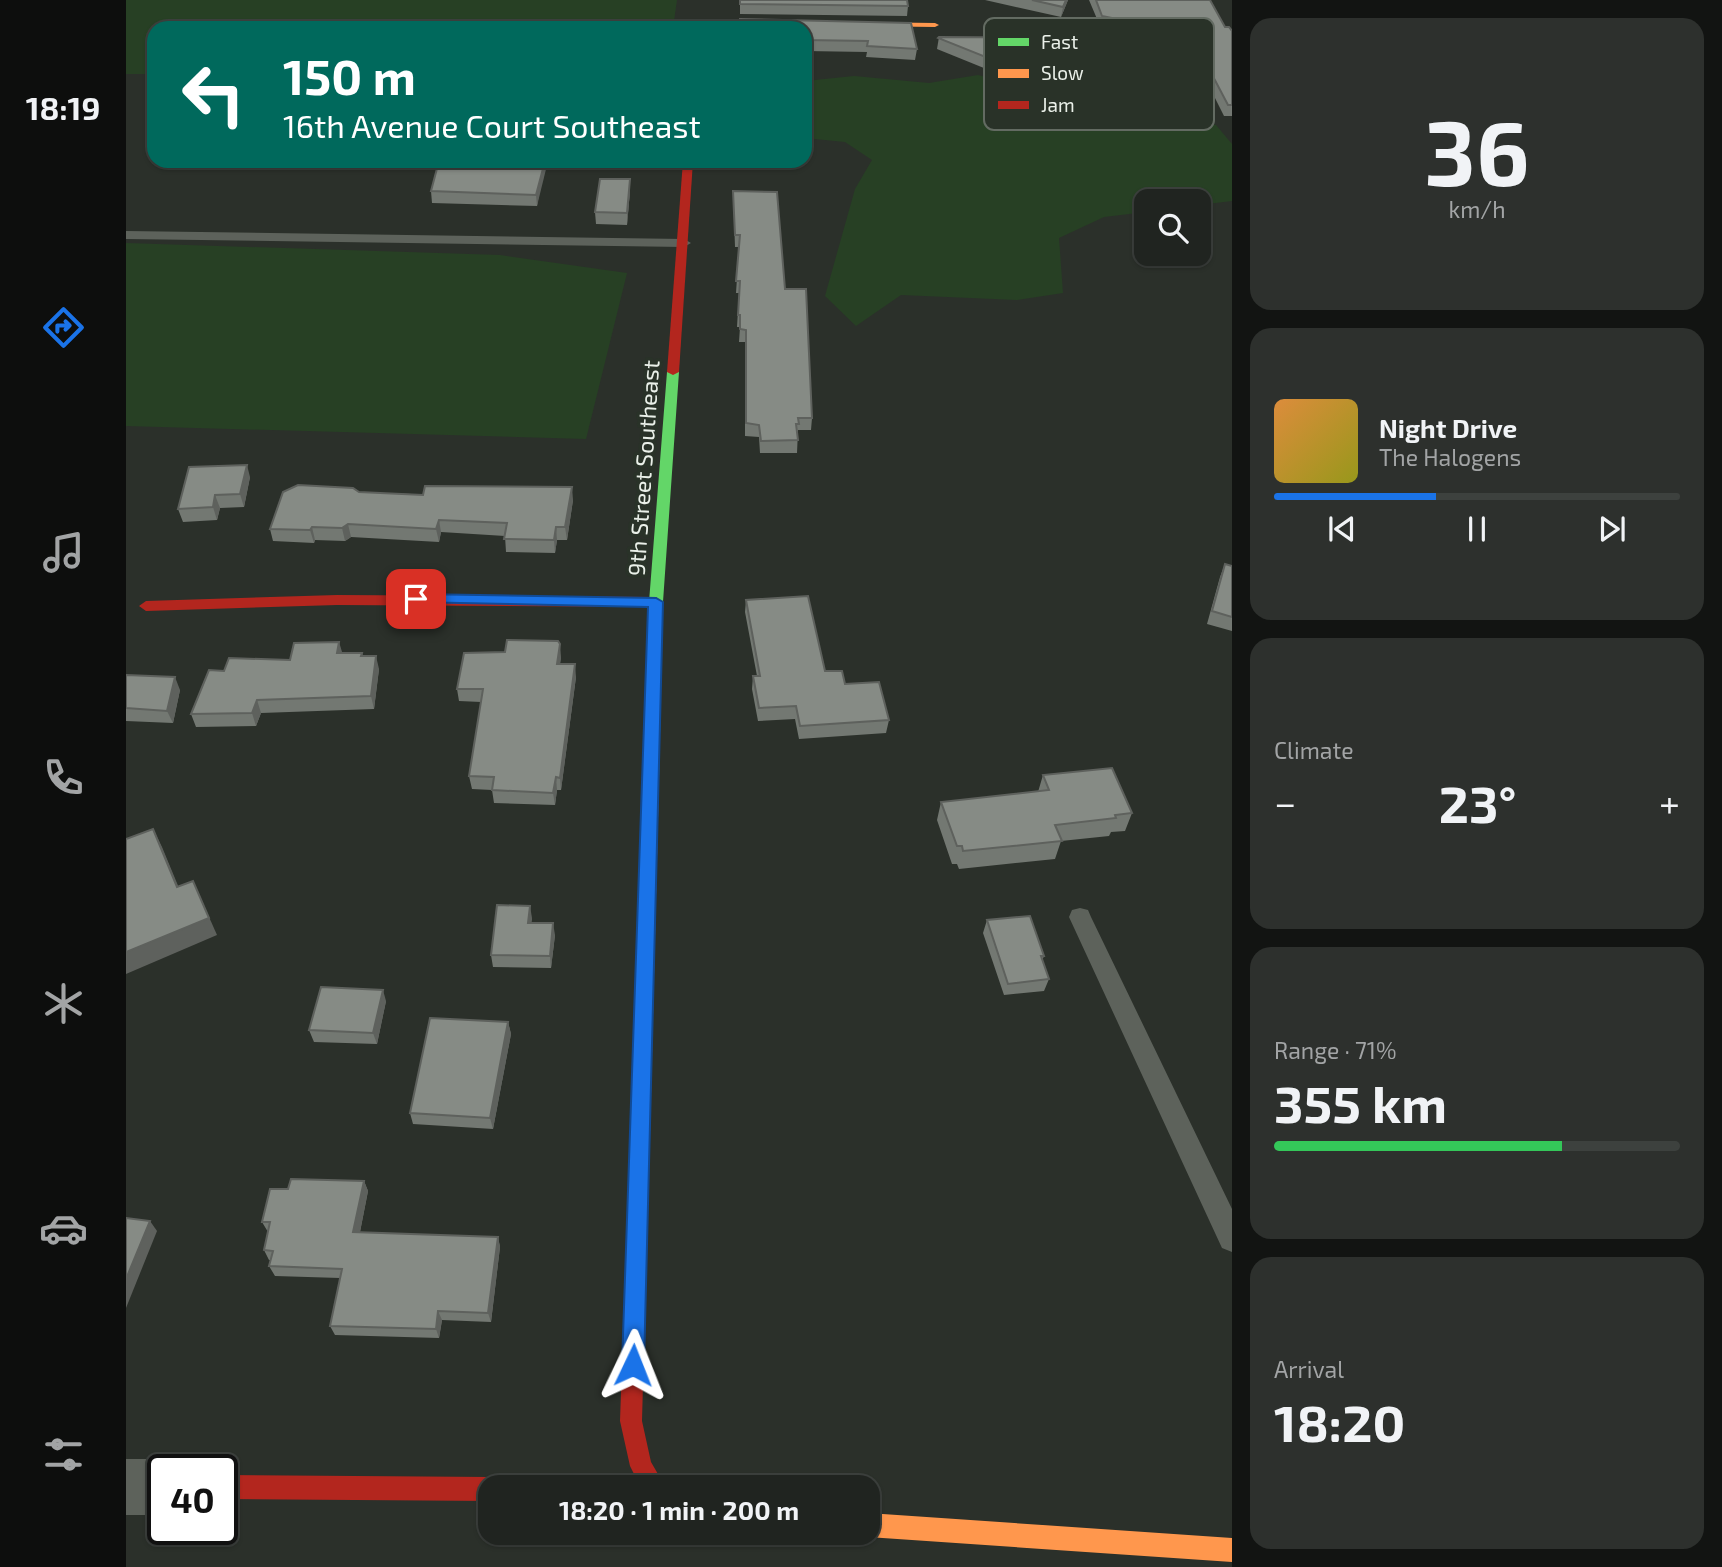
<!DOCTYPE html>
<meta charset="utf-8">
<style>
:root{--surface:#202420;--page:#2d302d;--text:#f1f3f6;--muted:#a2a4a5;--line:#3d413e;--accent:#1a73e8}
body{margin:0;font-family:"Exo 2",sans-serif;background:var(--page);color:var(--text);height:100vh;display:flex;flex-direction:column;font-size:26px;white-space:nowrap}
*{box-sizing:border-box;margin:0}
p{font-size:23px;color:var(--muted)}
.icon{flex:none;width:38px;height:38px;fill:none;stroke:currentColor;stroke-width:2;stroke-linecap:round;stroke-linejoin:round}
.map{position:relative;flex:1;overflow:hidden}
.side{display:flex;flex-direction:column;gap:18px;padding:18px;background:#121412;width:490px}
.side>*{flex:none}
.guide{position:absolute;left:21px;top:21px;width:665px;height:147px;border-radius:21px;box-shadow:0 2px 5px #0004,0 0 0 2px var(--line);background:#00695c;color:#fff;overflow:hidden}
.controls{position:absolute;left:1008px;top:189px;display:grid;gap:14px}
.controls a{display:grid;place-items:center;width:77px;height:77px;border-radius:14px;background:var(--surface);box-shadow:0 2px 5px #0004,0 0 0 2px var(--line);font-size:35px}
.speed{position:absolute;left:21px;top:1454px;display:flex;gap:14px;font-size:35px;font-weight:700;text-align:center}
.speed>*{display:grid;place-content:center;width:91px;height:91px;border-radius:50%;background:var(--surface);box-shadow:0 2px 5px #0004,0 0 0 2px var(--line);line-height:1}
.speed .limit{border:4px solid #111;border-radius:10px;background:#fff;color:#111}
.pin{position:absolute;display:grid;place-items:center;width:60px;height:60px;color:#fff;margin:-30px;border-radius:14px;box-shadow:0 4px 10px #0006}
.me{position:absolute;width:77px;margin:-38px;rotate:2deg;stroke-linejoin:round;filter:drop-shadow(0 0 5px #0008)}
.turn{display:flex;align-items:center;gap:24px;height:147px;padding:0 21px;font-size:32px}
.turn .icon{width:91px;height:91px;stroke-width:2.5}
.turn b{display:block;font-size:49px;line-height:60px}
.big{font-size:52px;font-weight:700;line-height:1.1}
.side .tile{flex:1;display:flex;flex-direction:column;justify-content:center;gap:10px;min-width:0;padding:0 24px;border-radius:21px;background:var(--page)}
.side .dial{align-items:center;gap:0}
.dial b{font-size:91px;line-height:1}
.song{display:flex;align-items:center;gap:21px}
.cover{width:84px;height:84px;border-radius:10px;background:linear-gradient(135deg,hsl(30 70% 55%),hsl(60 70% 35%))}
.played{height:7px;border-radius:4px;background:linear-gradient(90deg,var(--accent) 40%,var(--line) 40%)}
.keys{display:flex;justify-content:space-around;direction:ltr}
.heat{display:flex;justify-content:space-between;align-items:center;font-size:38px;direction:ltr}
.charge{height:10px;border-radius:5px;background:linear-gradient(90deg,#34c759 71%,var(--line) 0)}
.trip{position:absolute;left:352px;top:1475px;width:402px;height:70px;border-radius:21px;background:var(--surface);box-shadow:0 2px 5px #0004,0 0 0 2px var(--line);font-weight:700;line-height:70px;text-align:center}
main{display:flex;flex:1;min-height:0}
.menu{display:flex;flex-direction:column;width:126px;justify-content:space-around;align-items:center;background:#0d0e0d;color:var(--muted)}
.menu .icon{width:49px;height:49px}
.menu .on{color:var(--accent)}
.menu b{font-size:32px;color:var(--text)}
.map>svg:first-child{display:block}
.green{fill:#274024}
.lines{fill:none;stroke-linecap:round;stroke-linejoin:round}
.lane{fill:#5d625b;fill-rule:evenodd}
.street{fill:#5d625b;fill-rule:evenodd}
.fast{fill:#63d668;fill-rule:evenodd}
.slow{fill:#ff974d;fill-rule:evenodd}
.jam{fill:#b3261e;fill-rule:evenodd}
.wall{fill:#737872}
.shaded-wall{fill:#5e615d}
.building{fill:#868b85;stroke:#5e615d;stroke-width:2}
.route{fill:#1a73e8;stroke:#114b97;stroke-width:2}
.labels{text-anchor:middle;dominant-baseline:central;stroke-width:7;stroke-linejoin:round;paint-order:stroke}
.street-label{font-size:23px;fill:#eaf0e9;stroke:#293228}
.key{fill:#293228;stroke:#636b62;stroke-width:2}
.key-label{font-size:19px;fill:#eaf0e9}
</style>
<main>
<nav class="menu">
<b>18:19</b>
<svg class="icon on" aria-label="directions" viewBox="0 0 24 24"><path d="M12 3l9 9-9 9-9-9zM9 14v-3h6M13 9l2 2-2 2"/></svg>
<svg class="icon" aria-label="music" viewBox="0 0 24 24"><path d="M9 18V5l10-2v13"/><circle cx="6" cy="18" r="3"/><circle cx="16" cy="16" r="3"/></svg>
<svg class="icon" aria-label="phone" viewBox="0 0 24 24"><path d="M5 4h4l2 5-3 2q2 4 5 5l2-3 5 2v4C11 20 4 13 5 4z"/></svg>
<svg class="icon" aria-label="climate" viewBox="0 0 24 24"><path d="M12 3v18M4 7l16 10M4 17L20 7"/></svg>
<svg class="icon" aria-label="car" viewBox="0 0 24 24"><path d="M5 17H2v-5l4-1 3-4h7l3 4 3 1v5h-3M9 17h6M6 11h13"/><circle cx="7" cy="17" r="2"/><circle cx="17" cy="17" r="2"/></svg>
<svg class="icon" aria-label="filters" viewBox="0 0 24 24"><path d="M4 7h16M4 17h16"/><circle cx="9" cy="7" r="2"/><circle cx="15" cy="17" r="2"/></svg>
</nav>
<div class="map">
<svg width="1106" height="1567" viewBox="0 0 1106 1567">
<rect width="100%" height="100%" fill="#2b302a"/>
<g class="green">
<path d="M0,0H551L547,28H28V74H0Z"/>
<path d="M941,54L965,57L997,79L1016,119L1090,125L1106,144V201L1073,205V201H1020V212L978,217L933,238L937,293L891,300L775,295L730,326L699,296L729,189L746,160L719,142L679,138V81L728,76L803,83L852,75L890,85Z"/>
<path d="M0,243L374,255L501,273L460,439L0,426Z"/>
</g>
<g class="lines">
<g class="lane">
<path d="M0,231L558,239L565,243L558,247L0,239Z"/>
<path d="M954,908L962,910L965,917L1106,1209V1252L1096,1248L943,917L946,910Z"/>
</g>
<path class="street" d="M0,1459H37L57,1467L58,1470H37V1515H0Z"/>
<path class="fast" d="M547,369L553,372L537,602L533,778L525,784L517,778L523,602L541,372Z"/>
<g class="slow">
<path d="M734,22L809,23L813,25L809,27L731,26Z"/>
<path d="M525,772L533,778L524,1133L521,1139L514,1142L507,1139L504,1133L517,778Z"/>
<path d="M742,1513L1106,1538V1562L742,1537L734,1533H742Z"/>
</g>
<g class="jam">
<path d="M570,20L667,21L671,23L667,25L567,24Z"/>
<path d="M557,161H567L553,372L547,375L541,372Z"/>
<path d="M211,595L530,597L537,602L530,607L211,605L20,611L13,606L20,601Z"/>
<path d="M514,1124L521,1127L524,1133L516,1421L525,1462L540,1488H515L504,1466L494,1421L504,1133L507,1127Z"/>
<path d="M96,1475L364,1477L372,1481L375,1488H364V1501L96,1499Z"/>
</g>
</g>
<g class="wall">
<path d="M614,0L782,6L781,16L614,14Z"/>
<path d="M859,0H942L935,17Z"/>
<path d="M963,0H1084L1099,27L1106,31V116H1098L1078,76H1072L1069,71L1010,70L1014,35L974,26Z"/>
<path d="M614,19L785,23L791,49L789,60L740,57L741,52L679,51V28H614Z"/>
<path d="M813,37L962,40L960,51L885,79L811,49Z"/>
<path d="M419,161L411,206L306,203L305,191Z"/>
<path d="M504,191L501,225L470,224L469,212Z"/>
<path d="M607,191L659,289L686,418L685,430H672L671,453H634L633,437L619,436V342H613L614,327H611L613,293H610L613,247H609Z"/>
<path d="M124,477L118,507L94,508L91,520L57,522L52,509Z"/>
<path d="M233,492L447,500L441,540H431L429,553L380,552L379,536L315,532L313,542L225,537L219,541L189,540L188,543L147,541L144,529Z"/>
<path d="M1099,564L1106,566V631L1081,624L1094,577Z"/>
<path d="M620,600L699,671L719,684L763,720L760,733L673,739L669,719L632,721L626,689L627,676H631L619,612Z"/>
<path d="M216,653H236L237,656L253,669L248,709L135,713L130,726L70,727L65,714L98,671L164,660Z"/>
<path d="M435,657L434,664L450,677L435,790H431L429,805L368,803L366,790L346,789L343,776L355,702L333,701L331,689Z"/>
<path d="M0,675L54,690L47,723L0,721Z"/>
<path d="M917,775L1006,813L999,831L985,832L983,836L935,841L929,859L833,869L831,864H826L811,820L815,802L912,792Z"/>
<path d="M406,918L405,923L429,935L425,968L367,967L365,955Z"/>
<path d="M861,920L918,956L916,961L923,979L918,991L878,995L857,933Z"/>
<path d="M260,1001L251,1044L188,1042L183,1030Z"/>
<path d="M382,1022L385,1034L367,1129L287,1124L284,1113Z"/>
<path d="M238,1181L242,1191L234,1232L372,1237L374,1247L365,1322L316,1320L313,1338L209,1335L204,1326L214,1278L149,1276L143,1266L145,1260H143L138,1250L142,1232L136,1222L162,1189Z"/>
</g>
<g class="shaded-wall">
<path d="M940,0H942L935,17L937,7Z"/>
<path d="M962,40L960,51L885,79L887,68Z"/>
<path d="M419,161H422L411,206L410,195Z"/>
<path d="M504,179V191L501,225V213Z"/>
<path d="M121,465L124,477L118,507L114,494Z"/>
<path d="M446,487L447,500L441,540L439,527Z"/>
<path d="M89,495L94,508L91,520L87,507Z"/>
<path d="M313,520L315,532L313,542L310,529Z"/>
<path d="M222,524L225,537L219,541L216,528Z"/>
<path d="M186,527L189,540L188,543L184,530Z"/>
<path d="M430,527L431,540L429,553L428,540Z"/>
<path d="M213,642L217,655L211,653Z"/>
<path d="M434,644L435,657L432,677L431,664Z"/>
<path d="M250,656L253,669L248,709L245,696Z"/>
<path d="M449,664L450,677L435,790L434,778Z"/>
<path d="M49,677L54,690L47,723L41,711Z"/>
<path d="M131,700L135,713L130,726L126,713Z"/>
<path d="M430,777L431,790L429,805L427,793Z"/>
<path d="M27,829L36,847L60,905L51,887Z"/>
<path d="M67,881L91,935L0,974V952Z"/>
<path d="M404,906L406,918L404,935L402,923Z"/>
<path d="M427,923L429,935L425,968L424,956Z"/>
<path d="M257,990L260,1001L251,1044L247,1033Z"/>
<path d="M382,1022L385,1034L367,1129L364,1118Z"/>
<path d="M238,1181L242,1191L232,1242L227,1232Z"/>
<path d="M24,1221L31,1231L0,1308V1279Z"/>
<path d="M372,1237L374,1247L365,1322L362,1313Z"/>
<path d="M312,1311L316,1320L313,1338L310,1329Z"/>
</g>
<g class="building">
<path d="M614,0H781L782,6L614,4Z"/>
<path d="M906,0H940L937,7Z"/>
<path d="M970,0H1084L1099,27H1103L1106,31V105H1102L1081,65H1075L1072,60L1012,59L1016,24L976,16Z"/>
<path d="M614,19L785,23L791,49L741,46L742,41L679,40V28H614Z"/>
<path d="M813,37L962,38V40L887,68L812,38Z"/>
<path d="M313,161H419L410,195L305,191Z"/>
<path d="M474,179H504L501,213L469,212Z"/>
<path d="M607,191L651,192L659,289H680L686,418H672L673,424H670L672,440L635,441L633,425L620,423V330L614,329V315H612L614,281H610L614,235H609Z"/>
<path d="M121,465L114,494L89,495L87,507L52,509L63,467Z"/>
<path d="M172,485L227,488L233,492L297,495L299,486L446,487L439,527H430L428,540L378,539L381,523L313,520L310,529L222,524L216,528L186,527L184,530L144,529L157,492Z"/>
<path d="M1099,564L1106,566V617L1086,611Z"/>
<path d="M682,596L699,671H716L719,684L753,682L763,720L674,726L670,706L633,708L627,676H634L620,600Z"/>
<path d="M381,640L432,641L434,644L431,664H449L434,778L430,777L427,793L366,790L368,777L343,776L357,689H331L338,653L379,652Z"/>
<path d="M213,642L211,653H236L235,656H250L245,696L131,700L126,713L65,714L83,670L98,671L103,658L164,660L168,643Z"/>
<path d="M0,675L49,677L41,711L0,708Z"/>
<path d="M986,768L1006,813L989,815L990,818L929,825L936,841L837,851L836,846H831L815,802L923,790L917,775Z"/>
<path d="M27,829L51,887L67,881L83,918L0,952V839Z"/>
<path d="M371,905L404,906L402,923H427L424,956L365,955Z"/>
<path d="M904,916L918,956H915L923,979L882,984L861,920Z"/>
<path d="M195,987L257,990L247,1033L183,1030Z"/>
<path d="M304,1018L382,1022L364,1118L284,1113Z"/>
<path d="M165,1179L238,1181L227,1232L372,1237L362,1313L312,1311L310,1329L204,1326L216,1269L143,1266L147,1251L138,1250L144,1222H136L144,1189H162Z"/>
<path d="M0,1218L24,1221L0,1279Z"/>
</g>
<path class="route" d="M290,594L530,598L537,602L518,1365L515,1373L507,1376L499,1373L496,1365L522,607L285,602L283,599Z"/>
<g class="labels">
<g class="street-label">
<text transform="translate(517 468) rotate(-86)">9th Street Southeast</text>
</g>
</g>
<rect x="858" y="18" width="230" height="112" rx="10" class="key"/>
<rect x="872" y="38" width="31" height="8" fill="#63d668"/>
<rect x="872" y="69" width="31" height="9" fill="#ff974d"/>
<rect x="872" y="101" width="31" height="8" fill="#b3261e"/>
<g class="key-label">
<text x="915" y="49">Fast</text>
<text x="915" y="80">Slow</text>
<text x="915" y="112">Jam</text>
</g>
</svg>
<div class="controls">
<a><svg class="icon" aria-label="search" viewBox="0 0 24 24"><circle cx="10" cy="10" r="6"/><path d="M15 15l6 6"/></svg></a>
</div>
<div class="speed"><div class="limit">40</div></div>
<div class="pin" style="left:290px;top:599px;background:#d93025"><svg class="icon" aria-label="arrive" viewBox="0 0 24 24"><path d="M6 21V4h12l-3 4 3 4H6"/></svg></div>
<svg class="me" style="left:507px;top:1365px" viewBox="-20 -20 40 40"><path d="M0-17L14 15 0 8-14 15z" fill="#1a73e8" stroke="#fff" stroke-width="4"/></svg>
<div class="trip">18:20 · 1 min · 200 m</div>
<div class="guide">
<div class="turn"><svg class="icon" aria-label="left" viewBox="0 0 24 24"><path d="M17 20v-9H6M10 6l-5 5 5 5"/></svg><div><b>150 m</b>16th Avenue Court Southeast</div></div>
</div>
</div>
<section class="side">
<div class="tile dial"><b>36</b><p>km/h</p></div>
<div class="tile">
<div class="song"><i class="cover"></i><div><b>Night Drive</b><p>The Halogens</p></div></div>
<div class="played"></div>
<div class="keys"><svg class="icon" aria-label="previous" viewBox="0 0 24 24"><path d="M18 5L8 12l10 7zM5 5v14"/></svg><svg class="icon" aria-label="pause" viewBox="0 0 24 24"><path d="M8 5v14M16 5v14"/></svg><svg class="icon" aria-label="next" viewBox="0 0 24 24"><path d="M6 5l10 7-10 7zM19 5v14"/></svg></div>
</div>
<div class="tile"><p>Climate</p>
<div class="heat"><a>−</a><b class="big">23°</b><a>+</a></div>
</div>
<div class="tile"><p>Range · 71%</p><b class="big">355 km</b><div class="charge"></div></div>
<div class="tile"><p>Arrival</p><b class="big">18:20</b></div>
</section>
</main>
